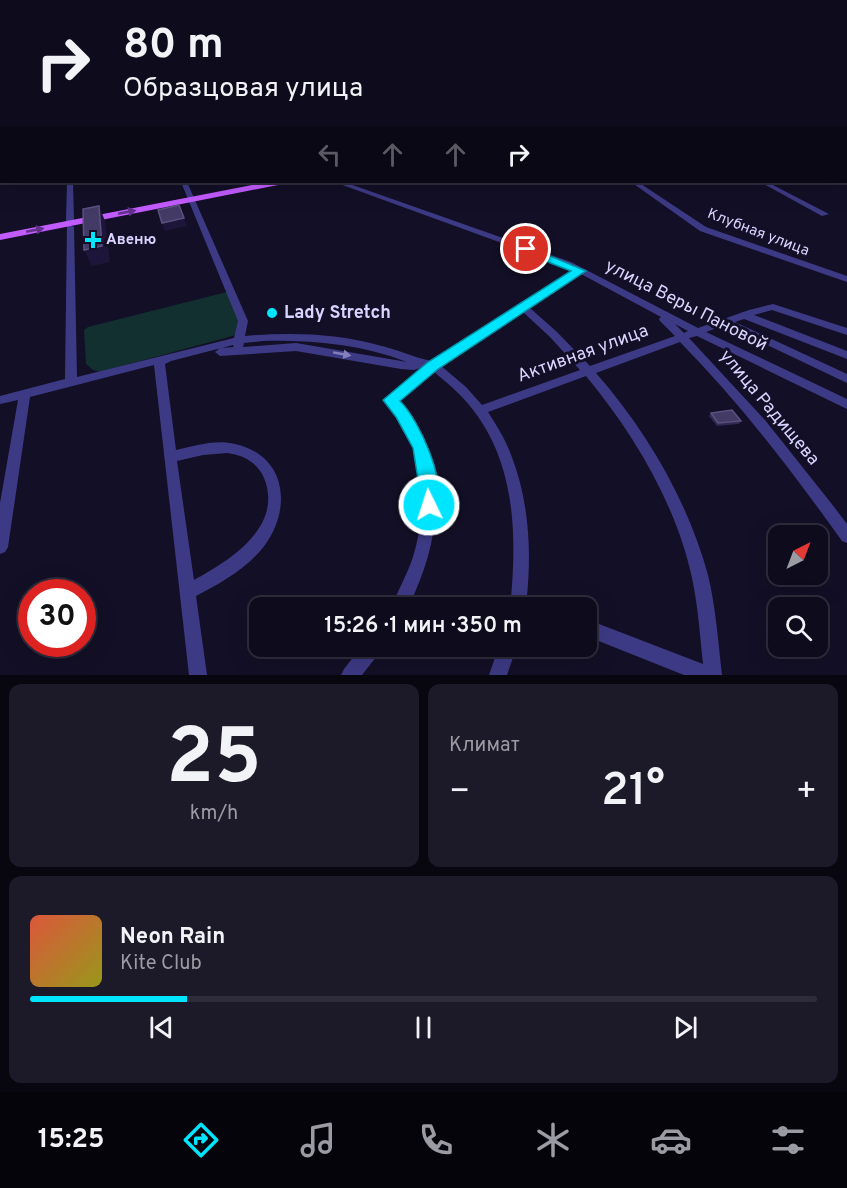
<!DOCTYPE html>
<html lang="ru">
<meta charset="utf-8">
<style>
:root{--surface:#0e0b1c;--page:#1c1929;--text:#f1f3f6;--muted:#9b9ba3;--line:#2e2b3b;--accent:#00e5ff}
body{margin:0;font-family:Overpass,sans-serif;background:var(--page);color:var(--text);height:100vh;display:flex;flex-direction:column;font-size:22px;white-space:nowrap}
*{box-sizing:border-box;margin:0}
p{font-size:20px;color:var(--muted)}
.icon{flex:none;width:33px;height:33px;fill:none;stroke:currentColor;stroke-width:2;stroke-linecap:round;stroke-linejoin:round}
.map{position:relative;height:675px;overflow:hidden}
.side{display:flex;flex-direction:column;gap:9px;padding:9px;background:#08060f;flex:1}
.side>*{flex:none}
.top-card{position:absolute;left:0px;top:0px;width:848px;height:183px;box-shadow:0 6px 24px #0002,0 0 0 2px var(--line);background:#0e0b1c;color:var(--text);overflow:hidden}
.needle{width:39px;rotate:42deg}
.fabs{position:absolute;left:768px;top:525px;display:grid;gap:12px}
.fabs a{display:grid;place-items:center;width:60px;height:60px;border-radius:12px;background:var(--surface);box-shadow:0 6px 24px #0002,0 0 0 2px var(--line);font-size:30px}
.speed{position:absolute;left:18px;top:579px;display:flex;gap:12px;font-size:30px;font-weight:700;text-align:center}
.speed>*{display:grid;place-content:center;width:78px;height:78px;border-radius:50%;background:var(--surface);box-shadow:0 6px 24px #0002,0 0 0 2px var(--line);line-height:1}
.speed .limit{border:9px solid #d22;background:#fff;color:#111}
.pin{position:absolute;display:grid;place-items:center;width:51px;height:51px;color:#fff;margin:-26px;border:3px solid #fff;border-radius:50%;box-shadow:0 2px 6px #0007}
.me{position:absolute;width:66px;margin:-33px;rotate:356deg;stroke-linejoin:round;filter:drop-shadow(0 0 4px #0008)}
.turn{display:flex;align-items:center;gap:21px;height:126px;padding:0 24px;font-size:27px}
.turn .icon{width:78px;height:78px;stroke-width:2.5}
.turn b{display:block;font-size:42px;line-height:51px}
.lanes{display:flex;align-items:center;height:57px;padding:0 24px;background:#0003;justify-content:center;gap:30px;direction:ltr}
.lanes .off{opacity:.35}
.big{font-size:45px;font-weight:600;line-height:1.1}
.side .widget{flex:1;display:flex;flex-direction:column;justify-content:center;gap:9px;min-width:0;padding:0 21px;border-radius:12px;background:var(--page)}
.side .dial{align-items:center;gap:0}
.dial b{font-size:78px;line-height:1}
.song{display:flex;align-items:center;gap:18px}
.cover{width:72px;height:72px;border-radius:9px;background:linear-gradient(135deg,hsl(10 70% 55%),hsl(60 70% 35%))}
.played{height:6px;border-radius:3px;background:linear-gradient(90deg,var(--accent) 20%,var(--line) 20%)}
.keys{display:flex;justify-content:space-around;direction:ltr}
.heat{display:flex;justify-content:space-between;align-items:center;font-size:33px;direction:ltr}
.side .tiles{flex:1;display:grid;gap:9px;grid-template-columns:1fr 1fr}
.widget:last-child{grid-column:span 2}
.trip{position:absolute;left:249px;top:597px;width:348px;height:60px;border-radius:12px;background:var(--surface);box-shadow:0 6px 24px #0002,0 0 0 2px var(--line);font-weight:600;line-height:60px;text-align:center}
.tab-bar{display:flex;height:96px;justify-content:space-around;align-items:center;background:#06040b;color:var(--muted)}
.tab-bar .icon{width:42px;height:42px}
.tab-bar .on{color:var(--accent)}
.tab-bar b{font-size:27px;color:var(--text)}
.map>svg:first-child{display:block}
.green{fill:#12302f}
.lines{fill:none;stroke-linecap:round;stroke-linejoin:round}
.minor{fill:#3d3a85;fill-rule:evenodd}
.major{fill:#c25bff;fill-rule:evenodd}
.wall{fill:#312854}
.shaded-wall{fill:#1d163a}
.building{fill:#433a66;stroke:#5a527e;stroke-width:1.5}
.oneway{fill:#623188}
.oneway2{fill:#837fbc}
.route{fill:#00e5ff;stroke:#0095a6;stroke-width:1.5}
.poi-dot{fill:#00e5ff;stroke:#130f26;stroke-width:2}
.labels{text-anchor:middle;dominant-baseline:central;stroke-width:6;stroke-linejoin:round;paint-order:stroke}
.far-street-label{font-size:15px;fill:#d9d4ff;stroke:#130f26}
.far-poi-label{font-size:15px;font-weight:bold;fill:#d9d4ff;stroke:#130f26;text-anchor:start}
.street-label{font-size:18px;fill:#d9d4ff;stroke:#130f26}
.poi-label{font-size:18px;font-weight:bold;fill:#d9d4ff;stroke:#130f26;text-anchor:start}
</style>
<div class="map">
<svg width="847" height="675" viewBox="0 0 847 675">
<rect width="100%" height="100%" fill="#130f26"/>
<path class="green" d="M227,292L241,324L236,335L100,372L93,370L86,364L84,330L88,327Z"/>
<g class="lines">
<g class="minor">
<rect x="846" y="94" width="1" height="3"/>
<rect x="846" y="113" width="1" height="4"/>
<rect x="846" y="129" width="1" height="4"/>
<rect x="846" y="149" width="1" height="4"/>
<path d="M846,177H847V182H845Z"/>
<path d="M67,182H73L74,221L70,223L66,221Z"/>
<path d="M181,182H187L248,321L245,336C290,332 335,333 378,345C396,349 413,357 431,361L574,271L565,266L337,183L336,182H344L571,262L698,328L749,310L773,304L847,328V335L772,310L754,315L847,351V359L744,319L735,322L847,374V383L725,325L706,332L847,399V409L697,336L689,338L765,420L831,503L847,524V543L842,541C792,471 740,403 680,342L596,373C646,430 688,501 708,575C716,608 718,642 722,675H684L586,636V619L703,664C700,635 698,606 692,578C676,504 634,434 586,376L488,412C495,423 502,434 507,445C528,493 532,544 527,596L542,602L544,608H510C518,531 516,449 457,392C450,385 441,378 433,371L398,402C450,468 443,535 408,608H391C398,590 407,575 413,557C426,515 426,466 404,427C398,418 390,410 385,401L423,367L414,370L401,369L296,351L220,356L215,352L220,348L234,347L233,345L171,361L165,364L176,450C195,446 215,439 235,444C285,455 293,506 265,545C248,568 221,583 196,596L207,675H189L154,365L30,397L8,547L5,552L0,554V503L18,400L0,404V396L65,379L67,225H70L74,227L77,377L234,338L238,321ZM581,274L661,317L659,319L660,321L675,336L590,366L557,332L530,308ZM523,312L550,337L580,370L482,405L466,387L440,365ZM675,324L688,331L684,333ZM263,341C313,340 360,344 407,362L296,343L243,347L244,343ZM227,453C243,455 257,462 264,478C284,527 229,561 194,580L177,461L203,455Z"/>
<path d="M631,182H638L706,227L847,276V282L700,231Z"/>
<path d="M760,182H767L829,214L822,216Z"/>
<path d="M362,646H383L380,652L362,675H341L344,669Z"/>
<path d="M499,646H517L507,675H489Z"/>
</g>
<g class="major">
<rect x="846" y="104" width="1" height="4"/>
<rect x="0" y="140" width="2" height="4"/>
<rect x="0" y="175" width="2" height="6"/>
<path d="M267,182H282L278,185L0,240V234Z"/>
</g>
</g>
<path class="wall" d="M711,413L741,421L739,424L717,426L709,416Z"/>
<g class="shaded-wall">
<path d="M99,206L105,221L110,262L92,266L84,250Z"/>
<path d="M184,218L187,226L165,231L162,223Z"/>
</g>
<g class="building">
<path d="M179,205L184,218L162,223L158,210Z"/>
<path d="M99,206L102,246L84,250L83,209Z"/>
<path d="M732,410L741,421L718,423L711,413Z"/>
</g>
<defs><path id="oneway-solid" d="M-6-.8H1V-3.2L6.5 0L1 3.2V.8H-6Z" transform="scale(1.5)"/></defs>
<g class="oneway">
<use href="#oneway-solid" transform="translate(127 212) rotate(-11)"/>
<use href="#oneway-solid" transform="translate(35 230) rotate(-11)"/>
</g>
<use class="oneway2" href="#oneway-solid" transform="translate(342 354) rotate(10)"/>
<linearGradient id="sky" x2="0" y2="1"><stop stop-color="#0a0815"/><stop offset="0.45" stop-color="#333752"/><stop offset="1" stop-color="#333752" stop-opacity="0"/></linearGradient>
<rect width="847" height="173" fill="url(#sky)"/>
<path class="route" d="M526,246L586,271L438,369L400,401C420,421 448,484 436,511L429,513L423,511L413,448L396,417L383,400L428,362L571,271L522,252L521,249Z"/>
<g class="poi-dot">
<path d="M90 231h6v6h6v6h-6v6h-6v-6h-6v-6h6z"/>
<circle cx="272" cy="313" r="6"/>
</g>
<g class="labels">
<g class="far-street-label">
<text transform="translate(758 233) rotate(21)">Клубная улица</text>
</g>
<g class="far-poi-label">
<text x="106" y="240">Авеню</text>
</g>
<g class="street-label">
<text transform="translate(686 306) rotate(27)">улица Веры Пановой</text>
<text transform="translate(583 354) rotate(-20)">Активная улица</text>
<text transform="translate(769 408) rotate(50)">улица Радищева</text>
</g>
<g class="poi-label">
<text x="284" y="313">Lady Stretch</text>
</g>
</g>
</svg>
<div class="fabs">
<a><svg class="needle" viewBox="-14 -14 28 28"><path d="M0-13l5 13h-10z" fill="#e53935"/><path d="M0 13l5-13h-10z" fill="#9b9ba3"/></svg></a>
<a><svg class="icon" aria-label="search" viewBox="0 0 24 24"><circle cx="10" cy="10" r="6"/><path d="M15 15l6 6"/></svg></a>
</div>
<div class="speed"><div class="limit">30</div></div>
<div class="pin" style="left:526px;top:249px;background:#d93025"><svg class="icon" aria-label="arrive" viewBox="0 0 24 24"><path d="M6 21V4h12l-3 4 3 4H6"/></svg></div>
<svg class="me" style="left:429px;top:505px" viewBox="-20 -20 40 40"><circle r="17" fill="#00e5ff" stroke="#fff" stroke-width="3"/><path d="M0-11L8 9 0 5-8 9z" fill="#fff"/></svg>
<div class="trip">15:26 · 1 мин · 350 m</div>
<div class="top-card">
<div class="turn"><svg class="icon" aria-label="right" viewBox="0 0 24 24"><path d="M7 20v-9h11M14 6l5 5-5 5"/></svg><div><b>80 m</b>Образцовая улица</div></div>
<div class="lanes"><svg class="icon off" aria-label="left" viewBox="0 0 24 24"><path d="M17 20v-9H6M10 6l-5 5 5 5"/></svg><svg class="icon off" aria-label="ahead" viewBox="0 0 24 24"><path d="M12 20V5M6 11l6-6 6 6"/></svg><svg class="icon off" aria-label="ahead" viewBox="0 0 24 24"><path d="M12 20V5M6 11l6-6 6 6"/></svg><svg class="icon" aria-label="right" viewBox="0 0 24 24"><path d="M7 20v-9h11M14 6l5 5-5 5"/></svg></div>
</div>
</div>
<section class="side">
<div class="tiles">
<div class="widget dial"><b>25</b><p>km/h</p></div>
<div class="widget"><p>Климат</p>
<div class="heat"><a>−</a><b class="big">21°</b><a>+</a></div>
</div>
<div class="widget">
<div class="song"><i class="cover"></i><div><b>Neon Rain</b><p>Kite Club</p></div></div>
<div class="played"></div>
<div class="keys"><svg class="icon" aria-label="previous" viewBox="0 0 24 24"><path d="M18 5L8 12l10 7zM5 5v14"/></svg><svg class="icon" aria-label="pause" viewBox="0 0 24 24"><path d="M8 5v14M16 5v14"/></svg><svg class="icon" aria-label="next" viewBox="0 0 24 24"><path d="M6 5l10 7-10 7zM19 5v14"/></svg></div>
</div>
</div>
</section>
<nav class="tab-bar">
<b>15:25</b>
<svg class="icon on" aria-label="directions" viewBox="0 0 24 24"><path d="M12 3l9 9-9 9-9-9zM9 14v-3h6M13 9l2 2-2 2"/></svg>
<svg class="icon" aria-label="music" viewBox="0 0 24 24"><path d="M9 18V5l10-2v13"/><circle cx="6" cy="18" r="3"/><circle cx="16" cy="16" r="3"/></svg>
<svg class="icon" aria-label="phone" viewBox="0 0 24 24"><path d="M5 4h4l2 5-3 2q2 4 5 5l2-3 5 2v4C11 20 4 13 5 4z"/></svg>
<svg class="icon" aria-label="climate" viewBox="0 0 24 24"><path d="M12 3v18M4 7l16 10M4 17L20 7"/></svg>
<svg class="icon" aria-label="car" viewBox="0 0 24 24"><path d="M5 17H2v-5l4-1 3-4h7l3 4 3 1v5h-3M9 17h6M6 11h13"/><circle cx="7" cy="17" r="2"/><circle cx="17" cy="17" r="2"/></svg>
<svg class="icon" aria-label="filters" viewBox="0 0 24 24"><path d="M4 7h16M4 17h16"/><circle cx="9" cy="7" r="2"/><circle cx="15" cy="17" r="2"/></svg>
</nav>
